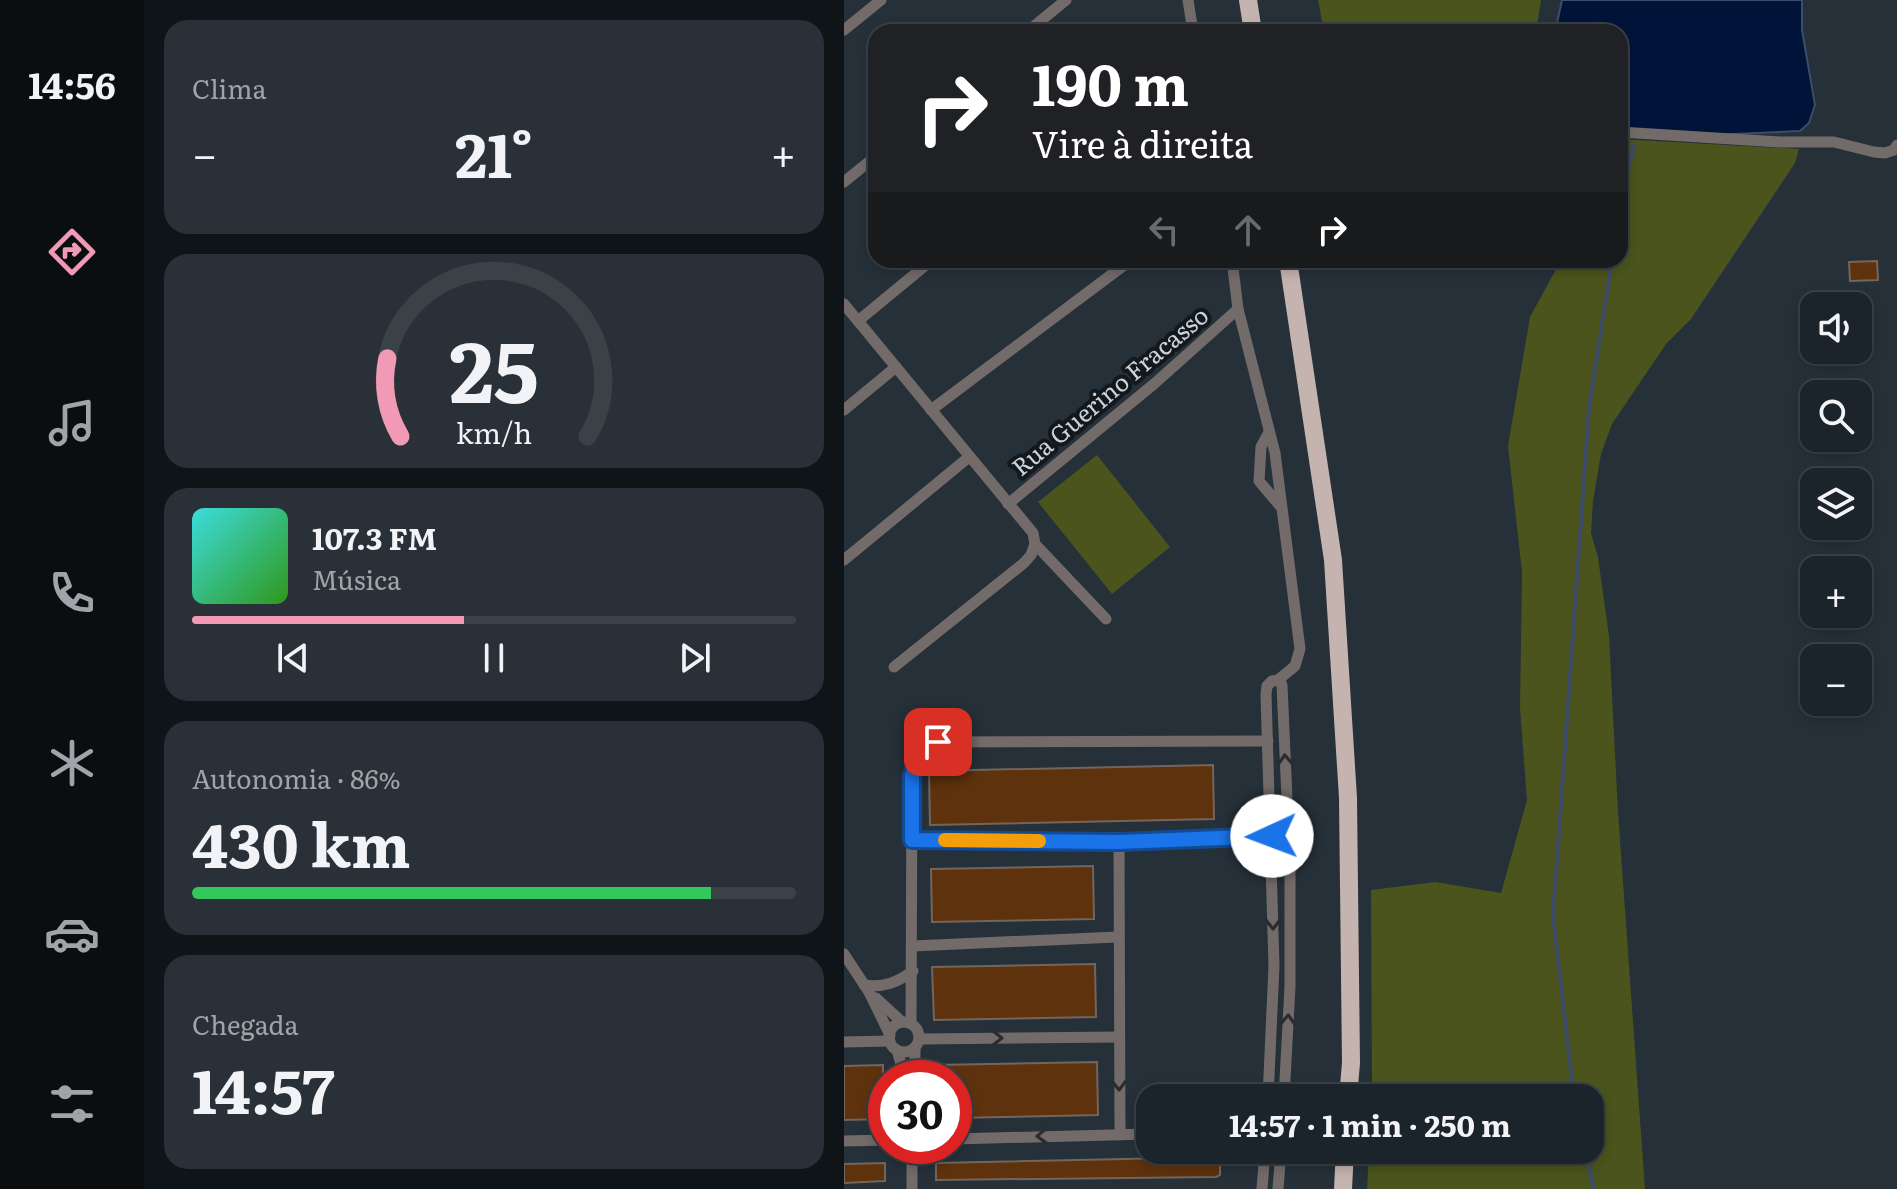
<!DOCTYPE html>
<html lang="pt">
<meta charset="utf-8">
<style>
:root{--surface:#1c242b;--page:#293037;--text:#f1f3f6;--muted:#a0a4a9;--line:#3a4147;--accent:#f09ab5}
body{margin:0;font-family:Literata,serif;background:var(--page);color:var(--text);height:100vh;display:flex;flex-direction:column;font-size:30px;white-space:nowrap}
*{box-sizing:border-box;margin:0}
p{font-size:26px;color:var(--muted)}
.icon{flex:none;width:44px;height:44px;fill:none;stroke:currentColor;stroke-width:2;stroke-linecap:round;stroke-linejoin:round}
.map{position:relative;flex:1;overflow:hidden}
.details{display:flex;flex-direction:column;gap:20px;padding:20px;background:#0f1418;width:700px}
.details>*{flex:none}
.banner{position:absolute;left:24px;top:24px;width:760px;height:244px;border-radius:24px;box-shadow:0 4px 12px #0003,0 0 0 2px var(--line);background:#202124;color:#fff;overflow:hidden}
.buttons{position:absolute;left:956px;top:292px;display:grid;gap:16px}
.buttons a{display:grid;place-items:center;width:72px;height:72px;border-radius:16px;background:var(--surface);box-shadow:0 4px 12px #0003,0 0 0 2px var(--line);font-size:40px}
.speed{position:absolute;left:24px;top:1060px;display:flex;gap:16px;font-size:40px;font-weight:700;text-align:center}
.speed>*{display:grid;place-content:center;width:104px;height:104px;border-radius:50%;background:var(--surface);box-shadow:0 4px 12px #0003,0 0 0 2px var(--line);line-height:1}
.speed .limit{border:12px solid #d22;background:#fff;color:#111}
.pin{position:absolute;display:grid;place-items:center;width:68px;height:68px;color:#fff;margin:-34px;border-radius:16px;box-shadow:0 4px 12px #0006}
.me{position:absolute;width:88px;margin:-44px;rotate:268deg;stroke-linejoin:round;filter:drop-shadow(0 0 6px #0008)}
.turn{display:flex;align-items:center;gap:28px;height:168px;padding:0 32px;font-size:36px}
.turn .icon{width:104px;height:104px;stroke-width:2.5}
.turn b{display:block;font-size:56px;line-height:68px}
.lanes{display:flex;align-items:center;height:76px;padding:0 32px;background:#0003;justify-content:center;gap:40px;direction:ltr}
.lanes .off{opacity:.35}
.big{font-size:60px;font-weight:700;line-height:1.1}
.details .card{flex:1;display:flex;flex-direction:column;justify-content:center;gap:12px;min-width:0;padding:0 28px;border-radius:24px;background:var(--page)}
.details .dial{align-items:center;gap:0}
.dial svg{height:208px;overflow:visible;fill:none;stroke:var(--line);stroke-width:7;stroke-linecap:round;text-anchor:middle}
.dial text{fill:var(--text);stroke:none}
.song{display:flex;align-items:center;gap:24px}
.cover{width:96px;height:96px;border-radius:12px;background:linear-gradient(135deg,hsl(180 70% 55%),hsl(110 70% 35%))}
.played{height:8px;border-radius:4px;background:linear-gradient(90deg,var(--accent) 45%,var(--line) 45%)}
.keys{display:flex;justify-content:space-around;direction:ltr}
.heat{display:flex;justify-content:space-between;align-items:center;font-size:44px;direction:ltr}
.charge{height:12px;border-radius:6px;background:linear-gradient(90deg,#34c759 86%,var(--line) 0)}
.trip{position:absolute;left:292px;top:1084px;width:468px;height:80px;border-radius:24px;background:var(--surface);box-shadow:0 4px 12px #0003,0 0 0 2px var(--line);font-weight:700;line-height:80px;text-align:center}
main{display:flex;flex:1;min-height:0}
.menu{display:flex;flex-direction:column;width:144px;justify-content:space-around;align-items:center;background:#0b0e11;color:var(--muted)}
.menu .icon{width:56px;height:56px}
.menu .active{color:var(--accent)}
.menu b{font-size:36px;color:var(--text)}
.map>svg:first-child{display:block}
.green{fill:#4a541c}
.water{fill:#001339;stroke:#3d4c69;stroke-width:2}
.lines{fill:none;stroke-linecap:round;stroke-linejoin:round}
.stream{stroke:#3d4c69;stroke-width:4}
.building{fill:#5e320d;stroke:#73655c;stroke-width:2}
.minor{stroke:#736b69;stroke-width:11}
.trunk{stroke:#c4b3ae;stroke-width:18}
.oneway{stroke:#2a2d2f}
.route-casing{stroke:#114b97;stroke-width:20}
.route{stroke:#1a73e8;stroke-width:14}
.slow{stroke:#f59e0b;stroke-width:14}
.labels{text-anchor:middle;dominant-baseline:central;stroke-width:8;stroke-linejoin:round;paint-order:stroke}
.street-label{font-size:24px;fill:#cbd2d8;stroke:#12181c}
</style>
<main>
<nav class="menu">
<b>14:56</b>
<svg class="icon active" aria-label="directions" viewBox="0 0 24 24"><path d="M12 3l9 9-9 9-9-9zM9 14v-3h6M13 9l2 2-2 2"/></svg>
<svg class="icon" aria-label="music" viewBox="0 0 24 24"><path d="M9 18V5l10-2v13"/><circle cx="6" cy="18" r="3"/><circle cx="16" cy="16" r="3"/></svg>
<svg class="icon" aria-label="phone" viewBox="0 0 24 24"><path d="M5 4h4l2 5-3 2q2 4 5 5l2-3 5 2v4C11 20 4 13 5 4z"/></svg>
<svg class="icon" aria-label="climate" viewBox="0 0 24 24"><path d="M12 3v18M4 7l16 10M4 17L20 7"/></svg>
<svg class="icon" aria-label="car" viewBox="0 0 24 24"><path d="M5 17H2v-5l4-1 3-4h7l3 4 3 1v5h-3M9 17h6M6 11h13"/><circle cx="7" cy="17" r="2"/><circle cx="17" cy="17" r="2"/></svg>
<svg class="icon" aria-label="filters" viewBox="0 0 24 24"><path d="M4 7h16M4 17h16"/><circle cx="9" cy="7" r="2"/><circle cx="15" cy="17" r="2"/></svg>
</nav>
<section class="details">
<div class="card"><p>Clima</p>
<div class="heat"><a>−</a><b class="big">21°</b><a>+</a></div>
</div>
<div class="card dial"><svg viewBox="0 0 100 80">
<path d="M14 69A42 42 0 1 1 86 69"/>
<path d="M14 69A42 42 0 0 1 9 39" stroke="#f09ab5"/>
<text x="50" y="56" font-size="32" font-weight="700">25</text>
<text x="50" y="72" font-size="11">km/h</text>
</svg></div>
<div class="card">
<div class="song"><i class="cover"></i><div><b>107.3 FM</b><p>Música</p></div></div>
<div class="played"></div>
<div class="keys"><svg class="icon" aria-label="previous" viewBox="0 0 24 24"><path d="M18 5L8 12l10 7zM5 5v14"/></svg><svg class="icon" aria-label="pause" viewBox="0 0 24 24"><path d="M8 5v14M16 5v14"/></svg><svg class="icon" aria-label="next" viewBox="0 0 24 24"><path d="M6 5l10 7-10 7zM19 5v14"/></svg></div>
</div>
<div class="card"><p>Autonomia · 86%</p><b class="big">430 km</b><div class="charge"></div></div>
<div class="card"><p>Chegada</p><b class="big">14:57</b></div>
</section>
<div class="map">
<svg width="1053" height="1189" viewBox="0 0 1053 1189">
<rect width="100%" height="100%" fill="#253039"/>
<g class="green">
<path d="M474,0H697L692,32H480Z"/>
<path d="M776,139L955,149L951,163L847,319L822,344L768,424L757,454L749,501L747,533L754,557L765,636L774,812L801,1189H523L525,1150H746V1098H528L527,890L591,882L657,893L683,800L676,708L678,572L664,446L686,317L717,260H776Z"/>
<path d="M253,455L326,547L268,594L194,502Z"/>
</g>
<path class="water" d="M718,0H958V30L971,105L965,123L956,131L865,135L776,129V32H711Z"/>
<g class="lines">
<g class="stream">
<path d="M776,210L790,144"/>
<path d="M730,1098L709,916L745,408L768,260"/>
<path d="M741,1150L750,1189"/>
</g>
</g>
<g class="building">
<path d="M1033,261L1034,280L1006,281L1005,262Z"/>
<path d="M369,765L370,819L86,825L85,771Z"/>
<path d="M249,866L250,919L88,922L87,869Z"/>
<path d="M251,964L252,1017L90,1020L88,967Z"/>
<path d="M253,1062L254,1115L110,1118V1078H90V1065Z"/>
<path d="M39,1065L40,1119L0,1120V1066Z"/>
<path d="M376,1157V1175L372,1177L92,1180V1163Z"/>
<path d="M41,1163V1181L0,1183V1164Z"/>
</g>
<g class="lines">
<g class="minor">
<path d="M344,0L349,32"/>
<path d="M0,30L37,0"/>
<path d="M183,32L222,0"/>
<path d="M776,132L936,142H990L1030,152L1041,153L1050,150L1053,145"/>
<path d="M0,182L32,156"/>
<path d="M388,260L394,309L431,453L456,649L451,666L434,680"/>
<path d="M0,304L189,533L191,544L262,619"/>
<path d="M14,321L88,260"/>
<path d="M0,410L52,367"/>
<path d="M87,410L287,260"/>
<path d="M425,432L417,447L415,481L437,507"/>
<path d="M164,504L310,384L394,309"/>
<path d="M0,560L125,457"/>
<path d="M50,667L180,563L187,555L191,544"/>
<path d="M68,840L275,842L428,836"/>
<path d="M275,842L276,1133"/>
<path d="M69,946L273,937"/>
<path d="M0,954L25,992L46,1035"/>
<path d="M20,985C40,988 54,982 69,971"/>
<path d="M32,998L58,1022"/>
<circle cx="60" cy="1037" r="15"/>
<path d="M67,1024L68,776L75,753L94,742L424,741"/>
<path d="M75,1039L274,1037"/>
<path d="M0,1042L46,1041"/>
<path d="M71,1048V1078"/>
<path d="M53,1050L61,1078"/>
<path d="M424,1098L430,966L422,694L423,686L428,681L434,680L438,685L446,867V987L440,1098"/>
<path d="M110,1139L306,1134"/>
<path d="M0,1141L42,1140"/>
<path d="M68,1146V1189"/>
<path d="M418,1189L421,1150"/>
<path d="M434,1189L437,1150"/>
</g>
<g class="trunk">
<path d="M404,0L409,32"/>
<path d="M444,260L489,560L504,798L507,1063L504,1098"/>
<path d="M499,1189L501,1150"/>
</g>
</g>
<defs><path id="oneway-chevron" d="M-2-3.5L2.5 0L-2 3.5" fill="none" stroke-width="1.6" stroke-linecap="round" stroke-linejoin="round" transform="scale(2)"/></defs>
<g class="oneway">
<use href="#oneway-chevron" transform="translate(441 760) rotate(-93)"/>
<use href="#oneway-chevron" transform="translate(429 924) rotate(89)"/>
<use href="#oneway-chevron" transform="translate(444 1020) rotate(-87)"/>
<use href="#oneway-chevron" transform="translate(153 1038)"/>
<use href="#oneway-chevron" transform="translate(275 1085) rotate(89)"/>
<use href="#oneway-chevron" transform="translate(198 1136) rotate(178)"/>
</g>
<g class="lines">
<defs>
<path id="route" d="M94,742L75,753L68,776V840L275,842L428,836"/>
</defs>
<use href="#route" class="route-casing"/>
<use href="#route" class="route"/>
<path class="slow" d="M101,840L195,841"/>
</g>
<g class="labels">
<g class="street-label">
<text transform="translate(265 390) rotate(-40)">Rua Guerino Fracasso</text>
</g>
</g>
</svg>
<div class="buttons">
<a><svg class="icon" aria-label="sound" viewBox="0 0 24 24"><path d="M4 9h4l5-4v14l-5-4H4zM17 9q2 3 0 6"/></svg></a>
<a><svg class="icon" aria-label="search" viewBox="0 0 24 24"><circle cx="10" cy="10" r="6"/><path d="M15 15l6 6"/></svg></a>
<a><svg class="icon" aria-label="layers" viewBox="0 0 24 24"><path d="M12 4l9 5-9 5-9-5zM3 14l9 5 9-5"/></svg></a>
<a>+</a>
<a>−</a>
</div>
<div class="speed"><div class="limit">30</div></div>
<div class="pin" style="left:94px;top:742px;background:#d93025"><svg class="icon" aria-label="arrive" viewBox="0 0 24 24"><path d="M6 21V4h12l-3 4 3 4H6"/></svg></div>
<svg class="me" style="left:428px;top:836px" viewBox="-20 -20 40 40"><circle r="19" fill="#fff"/><path d="M0-13L10 11 0 6-10 11z" fill="#1a73e8"/></svg>
<div class="trip">14:57 · 1 min · 250 m</div>
<div class="banner">
<div class="turn"><svg class="icon" aria-label="right" viewBox="0 0 24 24"><path d="M7 20v-9h11M14 6l5 5-5 5"/></svg><div><b>190 m</b>Vire à direita</div></div>
<div class="lanes"><svg class="icon off" aria-label="left" viewBox="0 0 24 24"><path d="M17 20v-9H6M10 6l-5 5 5 5"/></svg><svg class="icon off" aria-label="ahead" viewBox="0 0 24 24"><path d="M12 20V5M6 11l6-6 6 6"/></svg><svg class="icon" aria-label="right" viewBox="0 0 24 24"><path d="M7 20v-9h11M14 6l5 5-5 5"/></svg></div>
</div>
</div>
</main>
